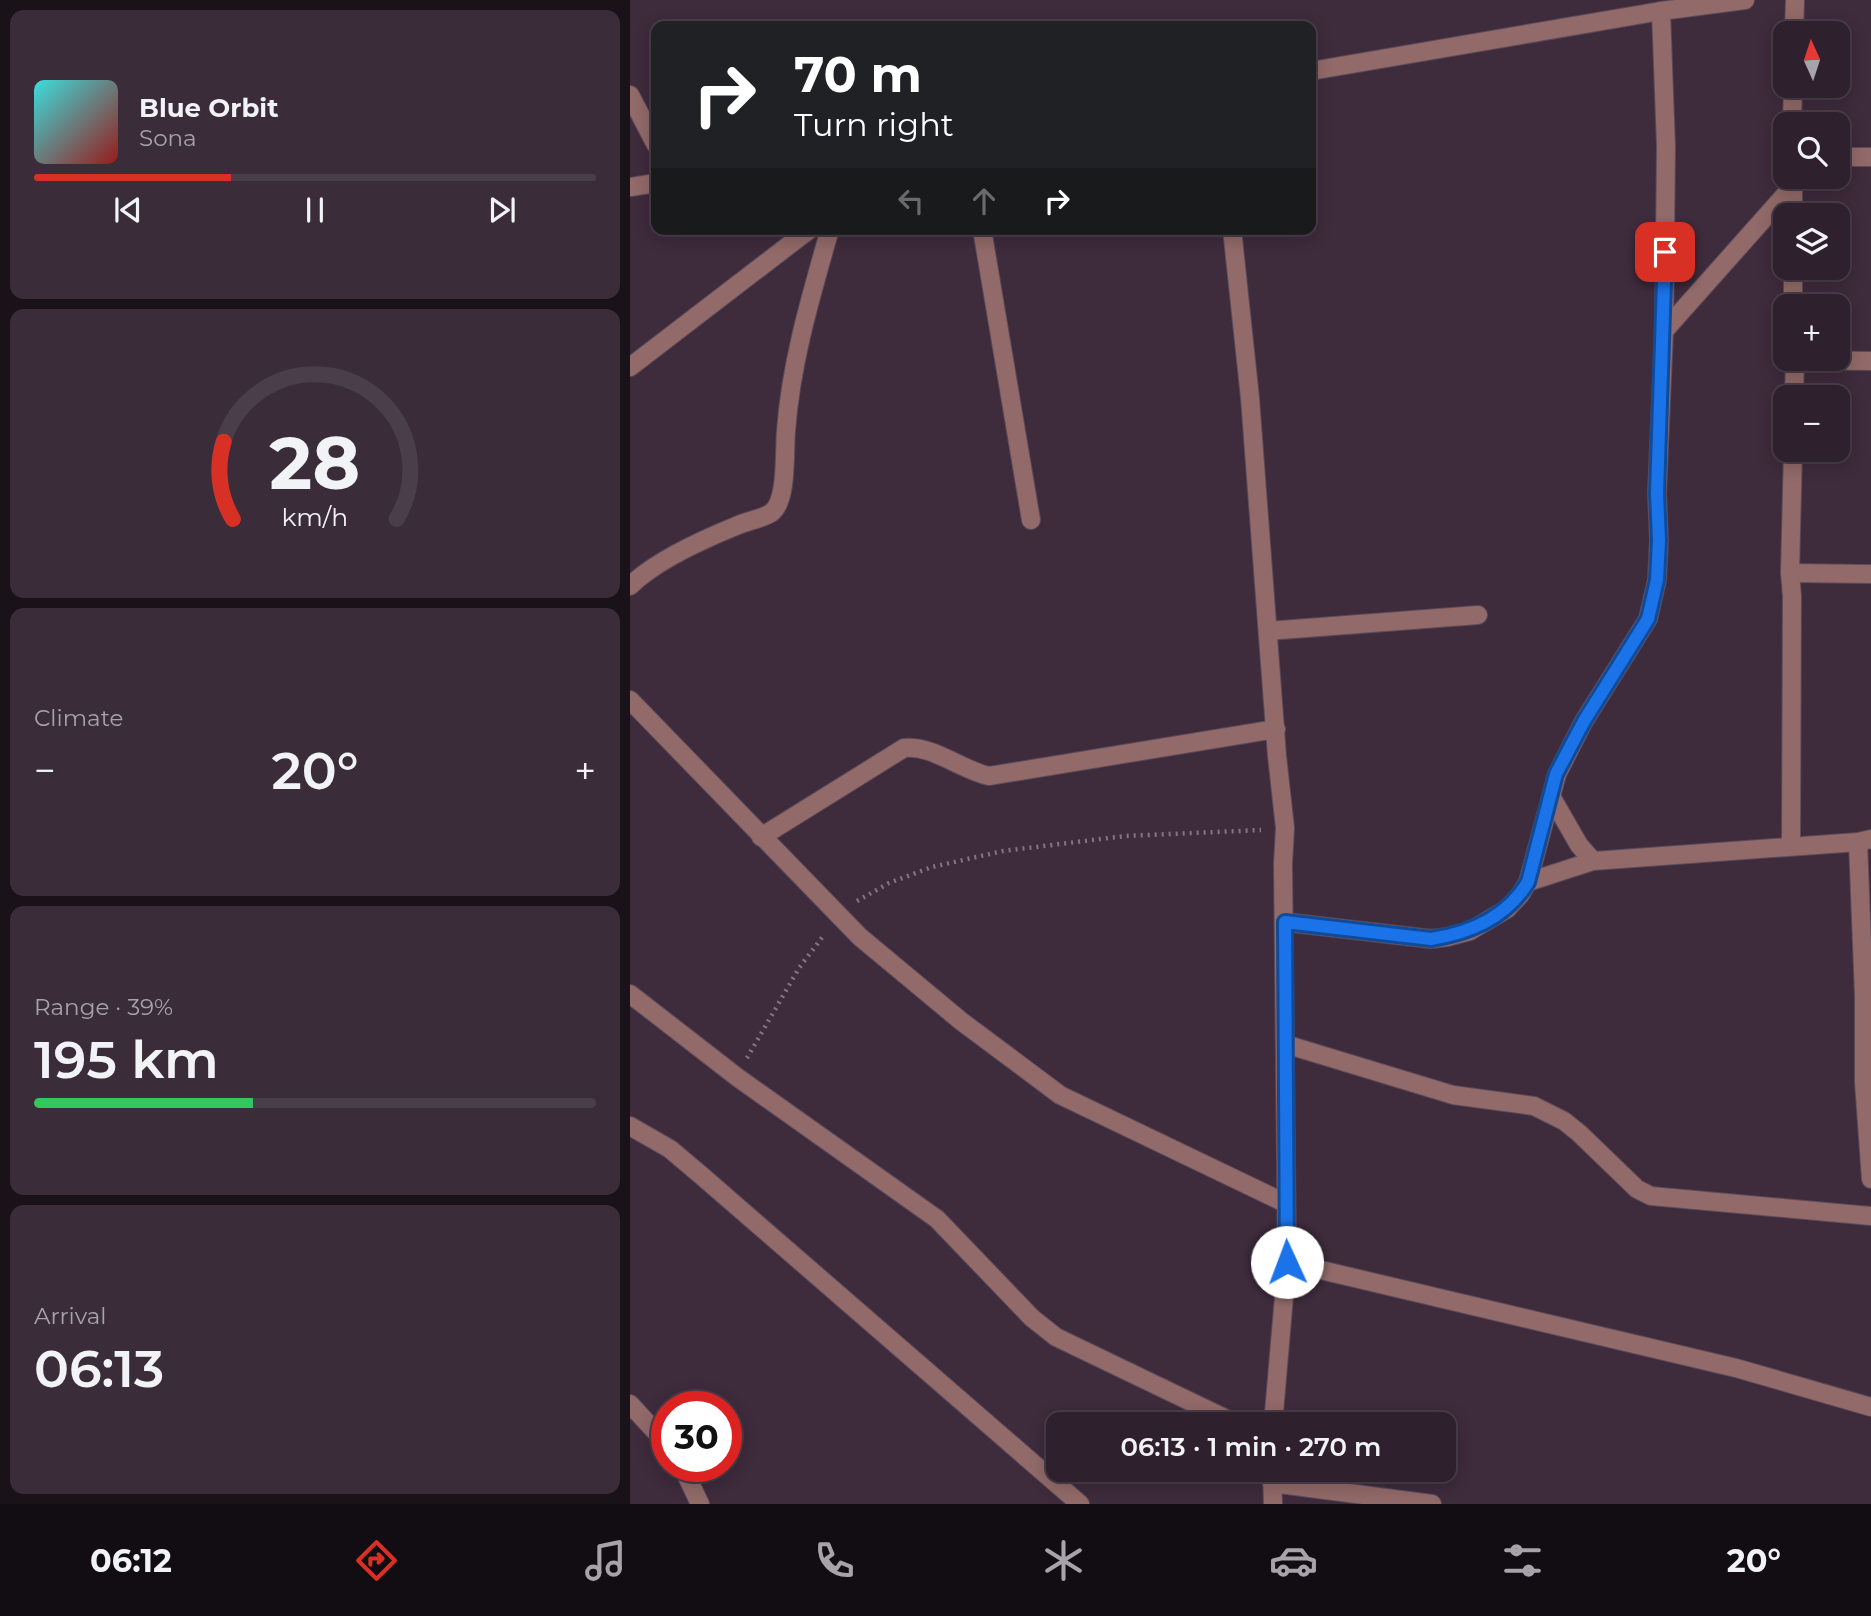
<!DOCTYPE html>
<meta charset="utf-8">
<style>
:root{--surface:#2e202d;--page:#3a2d39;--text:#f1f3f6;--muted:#a7a3aa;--line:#493e49;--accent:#d93025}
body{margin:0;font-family:Montserrat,sans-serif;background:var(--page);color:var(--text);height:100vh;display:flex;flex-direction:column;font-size:26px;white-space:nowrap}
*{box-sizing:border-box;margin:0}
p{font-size:23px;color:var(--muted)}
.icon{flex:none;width:38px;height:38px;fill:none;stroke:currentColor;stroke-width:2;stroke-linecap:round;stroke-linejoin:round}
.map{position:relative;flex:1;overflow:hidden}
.details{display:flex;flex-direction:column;gap:10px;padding:10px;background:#191219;width:630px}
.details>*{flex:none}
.banner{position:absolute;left:21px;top:21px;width:665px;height:214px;border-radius:14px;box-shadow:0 4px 18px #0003,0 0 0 2px var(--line);background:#202124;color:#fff;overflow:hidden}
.needle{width:46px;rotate:357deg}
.buttons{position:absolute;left:1143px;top:21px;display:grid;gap:14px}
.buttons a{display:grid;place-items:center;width:77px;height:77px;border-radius:14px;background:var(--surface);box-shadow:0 4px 18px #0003,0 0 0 2px var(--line);font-size:35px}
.speed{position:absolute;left:21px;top:1391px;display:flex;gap:14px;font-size:35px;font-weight:700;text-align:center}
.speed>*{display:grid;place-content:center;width:91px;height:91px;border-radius:50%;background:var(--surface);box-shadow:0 4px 18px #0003,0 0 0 2px var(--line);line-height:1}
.speed .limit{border:10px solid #d22;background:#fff;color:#111}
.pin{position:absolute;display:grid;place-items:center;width:60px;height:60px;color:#fff;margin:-30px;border-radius:14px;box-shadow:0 4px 10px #0006}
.me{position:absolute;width:77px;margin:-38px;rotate:358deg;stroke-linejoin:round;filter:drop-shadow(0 0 5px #0008)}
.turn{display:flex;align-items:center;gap:24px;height:147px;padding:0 28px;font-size:32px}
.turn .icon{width:91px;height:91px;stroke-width:2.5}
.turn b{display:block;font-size:49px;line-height:60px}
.lanes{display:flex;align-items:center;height:66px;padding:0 28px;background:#0003;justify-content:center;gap:35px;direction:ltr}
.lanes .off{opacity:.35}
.big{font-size:52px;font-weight:600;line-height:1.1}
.details .tile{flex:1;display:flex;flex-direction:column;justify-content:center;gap:10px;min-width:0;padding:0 24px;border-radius:14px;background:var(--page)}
.details .dial{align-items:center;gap:0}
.dial svg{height:182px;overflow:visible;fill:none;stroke:var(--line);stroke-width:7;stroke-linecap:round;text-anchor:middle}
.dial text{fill:var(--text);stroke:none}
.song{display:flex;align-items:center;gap:21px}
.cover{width:84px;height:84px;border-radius:10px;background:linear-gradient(135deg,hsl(180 70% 55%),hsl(0 70% 35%))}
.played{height:7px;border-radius:4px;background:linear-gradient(90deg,var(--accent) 35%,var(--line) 35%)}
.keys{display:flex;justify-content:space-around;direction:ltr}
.heat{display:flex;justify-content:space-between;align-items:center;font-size:38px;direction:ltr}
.charge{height:10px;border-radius:5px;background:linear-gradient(90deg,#34c759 39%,var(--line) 0)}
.trip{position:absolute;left:416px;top:1412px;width:410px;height:70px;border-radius:14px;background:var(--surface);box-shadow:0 4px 18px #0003,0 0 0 2px var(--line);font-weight:600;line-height:70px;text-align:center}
.tab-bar{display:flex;height:112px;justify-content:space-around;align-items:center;background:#120d12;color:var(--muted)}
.tab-bar .icon{width:49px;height:49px}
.tab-bar .selected{color:var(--accent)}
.tab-bar b{font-size:32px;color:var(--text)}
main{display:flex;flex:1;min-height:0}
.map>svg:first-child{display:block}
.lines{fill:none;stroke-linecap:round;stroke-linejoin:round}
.minor-casing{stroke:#5c4a5a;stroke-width:20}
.path{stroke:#857584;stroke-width:4.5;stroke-dasharray:2 5;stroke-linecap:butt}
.minor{stroke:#916a69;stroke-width:18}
.route-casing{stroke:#114b97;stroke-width:18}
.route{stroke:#1a73e8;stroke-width:12}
</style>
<main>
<section class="details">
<div class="tile">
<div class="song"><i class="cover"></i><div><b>Blue Orbit</b><p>Sona</p></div></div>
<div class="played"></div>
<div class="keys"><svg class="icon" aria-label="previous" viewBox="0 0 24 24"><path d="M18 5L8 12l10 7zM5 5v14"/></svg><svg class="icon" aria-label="pause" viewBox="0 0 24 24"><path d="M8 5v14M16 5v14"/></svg><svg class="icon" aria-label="next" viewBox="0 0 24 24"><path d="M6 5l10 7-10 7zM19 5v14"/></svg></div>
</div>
<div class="tile dial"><svg viewBox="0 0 100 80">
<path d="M14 69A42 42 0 1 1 86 69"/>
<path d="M14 69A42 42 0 0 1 10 35" stroke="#d93025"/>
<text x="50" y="56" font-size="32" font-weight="700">28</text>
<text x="50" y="72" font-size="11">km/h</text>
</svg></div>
<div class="tile"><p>Climate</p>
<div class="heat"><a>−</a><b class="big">20°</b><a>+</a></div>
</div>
<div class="tile"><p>Range · 39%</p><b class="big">195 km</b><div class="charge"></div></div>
<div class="tile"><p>Arrival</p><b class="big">06:13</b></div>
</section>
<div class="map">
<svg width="1241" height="1504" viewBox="0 0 1241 1504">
<rect width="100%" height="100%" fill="#3e2b3c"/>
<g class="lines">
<defs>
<g id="minor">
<path d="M1164,33L1165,0"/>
<path d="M681,71L1031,11L1115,0"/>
<path d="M0,95L26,145"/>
<path d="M1162,124L1163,86"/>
<path d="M1208,157H1241"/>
<path d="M0,187L26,183"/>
<path d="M1163,215V184"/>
<path d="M352,229L401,520"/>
<path d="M602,229L620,398L647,756L655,828L653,864L657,1262L643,1424"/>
<path d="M1163,268V306"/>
<path d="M1034,331L1163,186"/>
<path d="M1165,360L1241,361"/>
<path d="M0,367L180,229"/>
<path d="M1164,397L1165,359"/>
<path d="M1160,573L1241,574"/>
<path d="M0,586C24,562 74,539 106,526C117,521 131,519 141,513C158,501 154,451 156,431C161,362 181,296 200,229"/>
<path d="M638,631L848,615"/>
<path d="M0,700L230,937L331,1021L430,1095L655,1203"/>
<path d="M922,798L949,845L963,861"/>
<path d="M131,837L274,748C303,745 331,770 359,776L646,729"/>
<path d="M1228,842L1234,996V1082L1241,1179"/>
<path d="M1161,845L1162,596L1160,573L1163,450"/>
<path d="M898,882L963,861L1228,842L1241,839"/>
<path d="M655,922L801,939L817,937L840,931L877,909L890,895L898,882L927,774L954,721L1018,619L1027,580L1029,540L1027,493L1034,331L1036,147L1031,11"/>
<path d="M0,994L107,1077L307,1219L402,1318L426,1337L607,1424"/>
<path d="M655,1044L823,1095L904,1106L934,1121L949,1133L1007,1189L1021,1196L1241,1216"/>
<path d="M0,1126L40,1149L72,1176L450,1504"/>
<path d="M657,1262L1106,1368L1241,1407"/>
<path d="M0,1404L37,1444"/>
<path d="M52,1466L70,1504"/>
<path d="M642,1470L643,1504"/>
<path d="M642,1483L802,1504"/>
</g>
</defs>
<use href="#minor" class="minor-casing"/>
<g class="path">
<path d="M227,901L259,883L302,867L373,851L495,836L631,830"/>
<path d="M117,1058L169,968L194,935"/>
</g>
<use href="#minor" class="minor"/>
</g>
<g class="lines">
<defs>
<path id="route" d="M657,1262L655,922L801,939C840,933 877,917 898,882L926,774L954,721L1018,619L1027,580L1029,540L1027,493L1035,252"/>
</defs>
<use href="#route" class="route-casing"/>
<use href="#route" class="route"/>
</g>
</svg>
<div class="buttons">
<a><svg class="needle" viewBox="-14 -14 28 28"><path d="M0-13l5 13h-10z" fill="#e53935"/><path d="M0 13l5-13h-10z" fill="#a7a3aa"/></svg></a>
<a><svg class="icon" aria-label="search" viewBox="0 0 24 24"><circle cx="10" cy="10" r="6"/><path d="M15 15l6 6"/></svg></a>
<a><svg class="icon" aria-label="layers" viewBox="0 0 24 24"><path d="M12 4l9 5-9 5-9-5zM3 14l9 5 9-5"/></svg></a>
<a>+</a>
<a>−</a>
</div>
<div class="speed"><div class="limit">30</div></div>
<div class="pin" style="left:1035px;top:252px;background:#d93025"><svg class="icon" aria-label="arrive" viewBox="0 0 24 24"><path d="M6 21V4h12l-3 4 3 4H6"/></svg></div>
<svg class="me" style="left:657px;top:1262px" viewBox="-20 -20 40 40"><circle r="19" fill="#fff"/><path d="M0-13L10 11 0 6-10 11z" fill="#1a73e8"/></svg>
<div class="trip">06:13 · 1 min · 270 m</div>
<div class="banner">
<div class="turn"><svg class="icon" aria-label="right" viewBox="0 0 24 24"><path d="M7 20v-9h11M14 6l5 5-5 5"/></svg><div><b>70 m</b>Turn right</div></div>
<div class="lanes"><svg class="icon off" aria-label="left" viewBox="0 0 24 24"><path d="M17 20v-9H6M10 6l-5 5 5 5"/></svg><svg class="icon off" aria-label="ahead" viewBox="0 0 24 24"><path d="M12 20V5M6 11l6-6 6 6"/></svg><svg class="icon" aria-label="right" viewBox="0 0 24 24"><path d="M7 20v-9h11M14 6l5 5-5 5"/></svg></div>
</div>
</div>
</main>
<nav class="tab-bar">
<b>06:12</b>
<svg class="icon selected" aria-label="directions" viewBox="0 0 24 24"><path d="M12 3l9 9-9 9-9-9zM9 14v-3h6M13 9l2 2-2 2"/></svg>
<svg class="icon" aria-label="music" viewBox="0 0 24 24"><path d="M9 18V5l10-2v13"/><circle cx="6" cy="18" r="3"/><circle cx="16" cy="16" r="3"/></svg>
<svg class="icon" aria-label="phone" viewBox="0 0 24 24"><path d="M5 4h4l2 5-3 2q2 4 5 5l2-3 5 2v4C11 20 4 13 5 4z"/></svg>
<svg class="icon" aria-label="climate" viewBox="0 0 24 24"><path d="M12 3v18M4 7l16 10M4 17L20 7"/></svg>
<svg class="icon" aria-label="car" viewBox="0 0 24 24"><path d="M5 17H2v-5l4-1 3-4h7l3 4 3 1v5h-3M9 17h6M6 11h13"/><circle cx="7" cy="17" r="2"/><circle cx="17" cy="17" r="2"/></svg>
<svg class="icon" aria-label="filters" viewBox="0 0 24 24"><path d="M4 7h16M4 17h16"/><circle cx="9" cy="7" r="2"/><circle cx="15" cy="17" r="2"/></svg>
<b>20°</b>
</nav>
